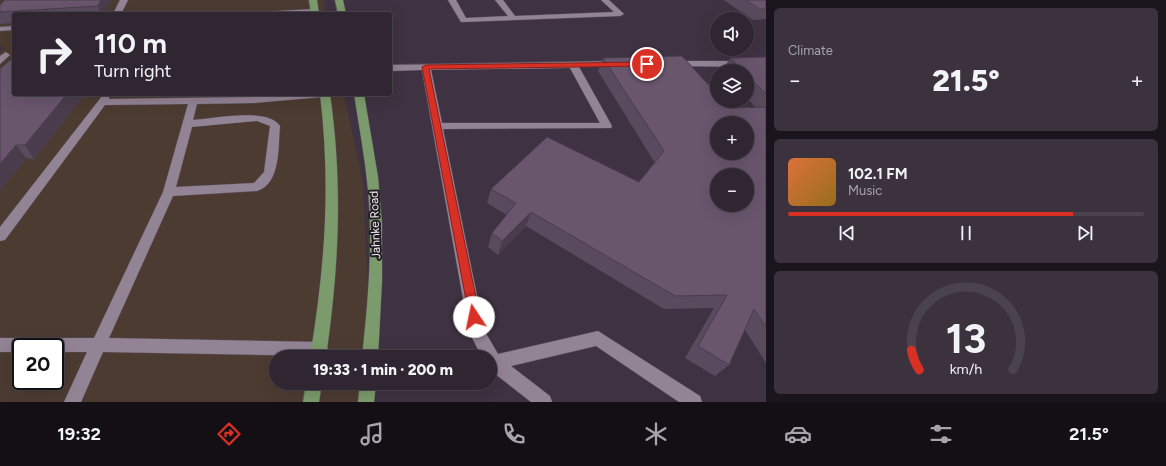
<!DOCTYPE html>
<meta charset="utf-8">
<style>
:root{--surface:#2f2632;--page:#3b323e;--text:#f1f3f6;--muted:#a7a5ac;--line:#4a434d;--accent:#d93025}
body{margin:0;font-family:Figtree,sans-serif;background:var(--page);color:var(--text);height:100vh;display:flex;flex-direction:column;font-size:15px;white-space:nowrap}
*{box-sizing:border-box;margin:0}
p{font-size:13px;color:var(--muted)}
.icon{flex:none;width:22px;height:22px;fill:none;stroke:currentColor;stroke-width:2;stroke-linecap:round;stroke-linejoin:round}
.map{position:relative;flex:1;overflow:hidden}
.side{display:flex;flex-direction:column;gap:8px;padding:8px;background:#1a151c;width:400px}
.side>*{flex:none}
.guide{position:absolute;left:12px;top:12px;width:380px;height:84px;border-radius:4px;box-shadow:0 4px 16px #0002,0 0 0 1px var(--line);background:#2f2632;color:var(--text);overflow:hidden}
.buttons{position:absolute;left:710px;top:12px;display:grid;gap:8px}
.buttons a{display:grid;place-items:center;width:44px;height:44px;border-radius:50%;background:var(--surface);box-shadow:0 4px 16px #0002,0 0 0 1px var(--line);font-size:20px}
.speed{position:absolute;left:12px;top:338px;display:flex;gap:8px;font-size:20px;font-weight:700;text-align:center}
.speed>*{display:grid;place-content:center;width:52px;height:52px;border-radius:50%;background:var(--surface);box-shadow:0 4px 16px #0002,0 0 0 1px var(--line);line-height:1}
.speed .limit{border:2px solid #111;border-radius:6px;background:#fff;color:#111}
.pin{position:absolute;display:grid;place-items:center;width:34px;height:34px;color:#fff;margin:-17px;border:2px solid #fff;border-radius:50%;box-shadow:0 1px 4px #0007}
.me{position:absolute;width:44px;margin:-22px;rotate:349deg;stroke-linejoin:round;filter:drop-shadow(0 0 3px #0008)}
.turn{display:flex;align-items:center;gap:14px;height:84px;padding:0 16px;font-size:18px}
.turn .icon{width:52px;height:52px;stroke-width:2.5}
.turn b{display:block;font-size:28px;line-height:34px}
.big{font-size:30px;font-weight:800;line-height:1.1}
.side .tile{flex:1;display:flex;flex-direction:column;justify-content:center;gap:6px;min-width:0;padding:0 14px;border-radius:6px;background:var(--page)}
.side .dial{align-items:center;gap:0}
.dial svg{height:104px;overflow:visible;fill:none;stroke:var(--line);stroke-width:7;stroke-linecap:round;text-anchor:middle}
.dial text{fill:var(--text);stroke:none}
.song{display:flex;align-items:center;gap:12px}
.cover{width:48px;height:48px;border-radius:6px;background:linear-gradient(135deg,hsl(20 70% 55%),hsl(40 70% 35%))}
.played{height:4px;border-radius:2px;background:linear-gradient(90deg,var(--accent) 80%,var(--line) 80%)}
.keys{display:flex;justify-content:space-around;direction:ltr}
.heat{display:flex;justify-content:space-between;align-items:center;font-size:22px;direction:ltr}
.trip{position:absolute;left:269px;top:350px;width:228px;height:40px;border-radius:20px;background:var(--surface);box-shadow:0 4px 16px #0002,0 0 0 1px var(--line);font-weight:800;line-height:40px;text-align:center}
.tabs{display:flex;height:64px;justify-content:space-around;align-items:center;background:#130f14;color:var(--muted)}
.tabs .icon{width:28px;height:28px}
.tabs .selected{color:var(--accent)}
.tabs b{font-size:18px;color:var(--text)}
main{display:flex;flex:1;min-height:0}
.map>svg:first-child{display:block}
.commercial{fill:#4c3b31;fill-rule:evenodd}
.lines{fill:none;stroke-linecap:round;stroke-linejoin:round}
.minor-casing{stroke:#5b505d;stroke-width:1}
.major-casing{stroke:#5b505d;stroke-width:1}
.minor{fill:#928395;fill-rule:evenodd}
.major{fill:#7c9b6c;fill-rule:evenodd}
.wall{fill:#5a4a5e}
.shaded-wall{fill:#4a3c4c}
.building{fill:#69566d;stroke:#4a3c4c;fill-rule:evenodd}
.route{fill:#d93025;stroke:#8d1f18}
.labels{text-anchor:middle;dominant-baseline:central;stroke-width:4;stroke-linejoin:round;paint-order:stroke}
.street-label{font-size:12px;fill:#f0e8f2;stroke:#221c23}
</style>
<main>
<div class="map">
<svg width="766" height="402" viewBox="0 0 766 402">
<rect width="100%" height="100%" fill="#3f3242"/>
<path class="commercial" d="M0,0H323L326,14H14V94H344L363,182L371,357H276V383H372L373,402H0V52L5,48L0,46ZM21,347H55V381H21Z"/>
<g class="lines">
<defs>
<g id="minor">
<path d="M120,0H128L121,14H113Z"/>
<path d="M448,0H456L466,18L508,16L495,0H503L515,16L614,12L601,0H609L624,14L620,16L464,22H461Z"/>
<path d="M315,9H318V13L254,14L258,12Z"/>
<path d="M14,26V30L0,31V27Z"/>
<path d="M6,52L10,55L0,64V56Z"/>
<path d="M616,61L619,62V66L579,67L612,126L611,128L443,129L484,330L498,354L598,331L700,396L702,402H679L596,346L511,366L550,396L552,402H531L490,370V357H482L469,332L422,70L390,71V65ZM570,68L600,123H442L431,70Z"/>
<path d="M674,61H766V67L671,66V62Z"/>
<path d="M106,94L109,95V99L254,97L290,94H327L322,97L254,103L197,104L193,120C214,119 267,107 280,126C278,146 281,184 257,191L173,196L109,338L320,342L325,344L328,349L325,354L320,356L103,352L81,402H64L87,352H55V347H21V352H0V338H94L163,192L188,104L105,105L5,240L0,241V227L99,100L103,95ZM257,121L270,126L264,172L254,183L176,187L192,127Z"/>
</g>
<g id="major">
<path d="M309,0H317L319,14H311Z"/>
<path d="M335,0H343L346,14H338Z"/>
<path d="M320,94H330C343,185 339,266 326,357H310C325,266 331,186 320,94Z"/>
<path d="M354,94H364L378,177L382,224V281L378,357H362C368,302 373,246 368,190C365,158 359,126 354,94Z"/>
<path d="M306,383H322L319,402H303Z"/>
<path d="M360,383H376L374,402H358Z"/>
</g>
</defs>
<use href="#minor" class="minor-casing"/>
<use href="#major" class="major-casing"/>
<use href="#minor" class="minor"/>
<use href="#major" class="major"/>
</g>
<g class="wall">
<path d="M5,0H111L104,14H14V23L0,24V5Z"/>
<path d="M724,0H766V19L753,20Z"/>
<path d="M766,57V363L745,330L729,365L715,376L685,358L714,308L664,309L526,226L498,255L488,247L492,233L507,215L487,203L491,189L639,182L655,163L598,71L603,58L730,108H756L747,98V71H722L730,58Z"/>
<path d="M0,69L14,94H85L34,159L26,158L0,191Z"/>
</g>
<g class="shaded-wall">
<path d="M101,0H111L104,14H101L98,6Z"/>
<path d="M67,94H85L34,159L25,145Z"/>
<path d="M16,145L26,158L0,191V164Z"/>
<path d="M531,212L526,226L498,255L502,241Z"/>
</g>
<g class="building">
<path d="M5,0H101L98,6L0,12V5Z"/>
<path d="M745,0H766V9H760Z"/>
<path d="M682,56L717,94V101H723L730,108L766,107V327L754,309L729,365L698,346L727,295L675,296L531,212L502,241L492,233L516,203L491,189L547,137L639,182L664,151L603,58ZM717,123H747V153H717ZM717,175H747V205H717Z"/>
<path d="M766,57V94L747,75V71H743L730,58Z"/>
<path d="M10,60H14V94H67L25,145H16L0,164V69Z"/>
</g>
<path class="route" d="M647,62L651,64L650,66L429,69L480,317L478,321L474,322L470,321L422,67L426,65Z"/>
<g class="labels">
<g class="street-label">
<text transform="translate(375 225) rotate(-92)">Jahnke Road</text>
</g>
</g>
</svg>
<div class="buttons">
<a><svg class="icon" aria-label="sound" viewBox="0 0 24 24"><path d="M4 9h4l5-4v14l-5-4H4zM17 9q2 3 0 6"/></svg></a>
<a><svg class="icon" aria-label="layers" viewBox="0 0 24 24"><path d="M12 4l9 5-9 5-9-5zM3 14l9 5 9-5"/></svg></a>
<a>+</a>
<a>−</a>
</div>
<div class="speed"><div class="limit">20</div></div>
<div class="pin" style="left:647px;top:64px;background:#d93025"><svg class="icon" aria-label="arrive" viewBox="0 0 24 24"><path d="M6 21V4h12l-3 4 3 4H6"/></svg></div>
<svg class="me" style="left:474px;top:317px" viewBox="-20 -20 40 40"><circle r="19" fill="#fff"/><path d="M0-13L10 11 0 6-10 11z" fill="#d93025"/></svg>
<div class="trip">19:33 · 1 min · 200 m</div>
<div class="guide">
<div class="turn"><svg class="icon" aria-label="right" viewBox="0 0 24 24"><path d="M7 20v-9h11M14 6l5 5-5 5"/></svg><div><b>110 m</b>Turn right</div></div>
</div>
</div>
<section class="side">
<div class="tile"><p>Climate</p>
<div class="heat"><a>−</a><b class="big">21.5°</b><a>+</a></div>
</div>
<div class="tile">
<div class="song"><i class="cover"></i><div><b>102.1 FM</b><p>Music</p></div></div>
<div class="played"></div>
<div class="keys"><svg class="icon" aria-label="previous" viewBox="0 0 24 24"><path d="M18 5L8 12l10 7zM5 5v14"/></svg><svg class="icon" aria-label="pause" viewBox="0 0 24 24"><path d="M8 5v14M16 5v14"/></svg><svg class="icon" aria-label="next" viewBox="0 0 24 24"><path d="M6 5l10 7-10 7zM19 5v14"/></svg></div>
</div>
<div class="tile dial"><svg viewBox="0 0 100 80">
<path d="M14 69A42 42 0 1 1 86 69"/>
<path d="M14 69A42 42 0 0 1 8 54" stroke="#d93025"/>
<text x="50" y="56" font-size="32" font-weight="700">13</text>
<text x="50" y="72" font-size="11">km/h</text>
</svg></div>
</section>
</main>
<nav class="tabs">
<b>19:32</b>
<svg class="icon selected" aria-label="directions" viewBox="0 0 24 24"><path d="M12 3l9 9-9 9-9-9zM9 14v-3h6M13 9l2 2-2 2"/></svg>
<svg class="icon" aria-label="music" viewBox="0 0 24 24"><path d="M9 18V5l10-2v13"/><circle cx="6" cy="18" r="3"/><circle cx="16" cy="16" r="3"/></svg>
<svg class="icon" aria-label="phone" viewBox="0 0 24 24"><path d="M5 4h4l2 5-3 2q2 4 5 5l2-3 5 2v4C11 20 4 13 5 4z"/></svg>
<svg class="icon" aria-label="climate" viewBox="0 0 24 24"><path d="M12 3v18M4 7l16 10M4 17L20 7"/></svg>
<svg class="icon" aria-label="car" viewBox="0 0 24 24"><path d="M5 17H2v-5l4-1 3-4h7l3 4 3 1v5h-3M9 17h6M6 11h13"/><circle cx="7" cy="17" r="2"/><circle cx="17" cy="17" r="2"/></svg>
<svg class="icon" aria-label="filters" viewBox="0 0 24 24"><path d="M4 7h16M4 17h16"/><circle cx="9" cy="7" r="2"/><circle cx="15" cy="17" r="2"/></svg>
<b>21.5°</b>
</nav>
